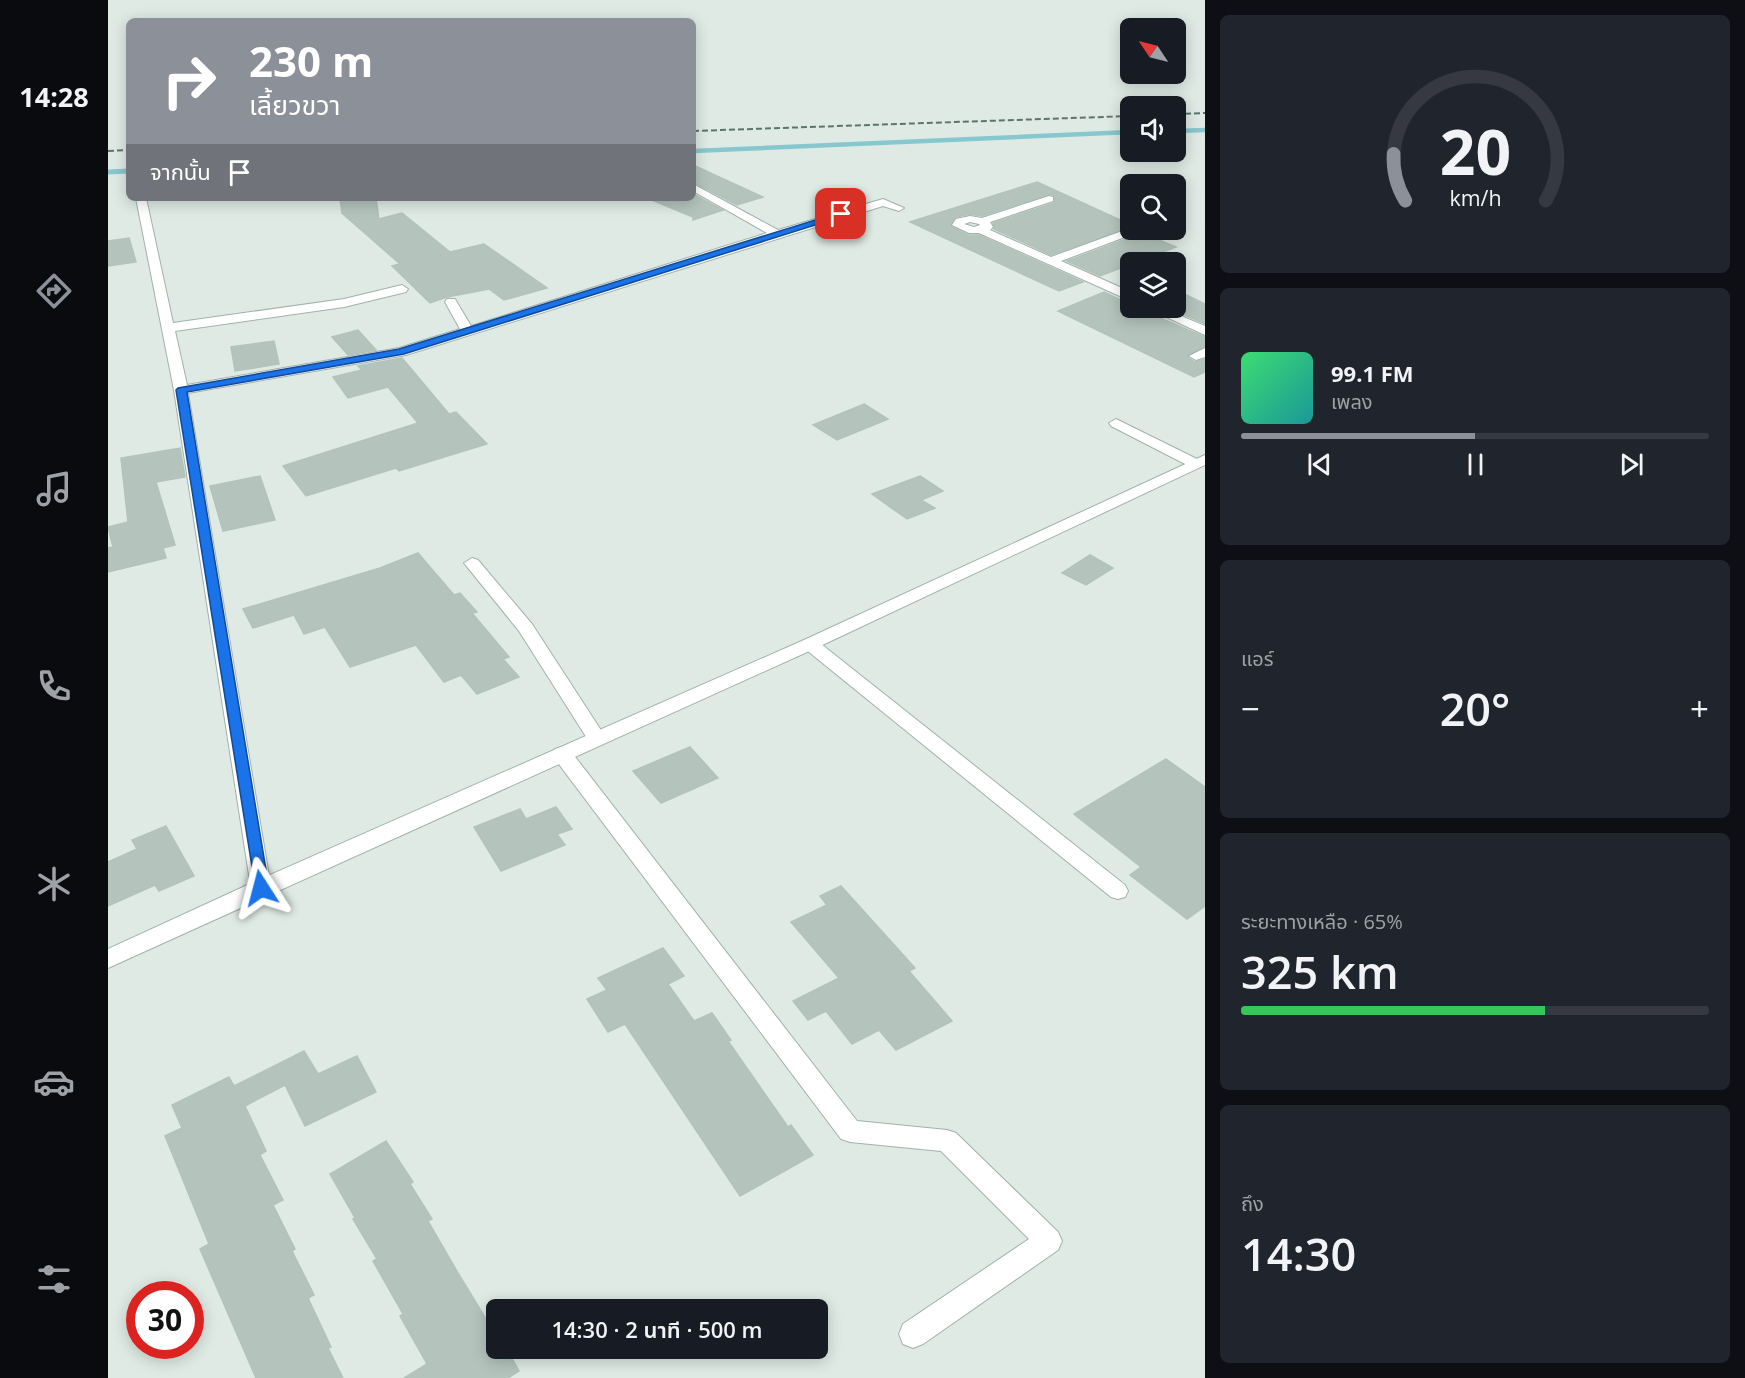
<!DOCTYPE html>
<html lang="th">
<meta charset="utf-8">
<style>
:root{--surface:#171b24;--page:#20242c;--text:#f1f3f6;--muted:#9ea1a6;--line:#363941;--accent:#8c9099}
body{margin:0;font-family:"Open Sans","Noto Sans Thai",sans-serif;background:var(--page);color:var(--text);height:100vh;display:flex;flex-direction:column;font-size:22px;white-space:nowrap}
*{box-sizing:border-box;margin:0}
p{font-size:20px;color:var(--muted)}
.icon{flex:none;width:33px;height:33px;fill:none;stroke:currentColor;stroke-width:2;stroke-linecap:round;stroke-linejoin:round}
.map{position:relative;flex:1;overflow:hidden}
.details{display:flex;flex-direction:column;gap:15px;padding:15px;background:#0d0f14;width:540px}
.details>*{flex:none}
.hud{position:absolute;left:18px;top:18px;width:570px;height:183px;border-radius:9px;box-shadow:0 3px 15px #0003;background:#8c9099;color:#fff;overflow:hidden}
.needle{width:39px;rotate:305deg}
.buttons{position:absolute;left:1012px;top:18px;display:grid;gap:12px}
.buttons a{display:grid;place-items:center;width:66px;height:66px;border-radius:9px;background:var(--surface);box-shadow:0 3px 15px #0003;font-size:30px}
.speed{position:absolute;left:18px;top:1281px;display:flex;gap:12px;font-size:30px;font-weight:700;text-align:center}
.speed>*{display:grid;place-content:center;width:78px;height:78px;border-radius:50%;background:var(--surface);box-shadow:0 3px 15px #0003;line-height:1}
.speed .limit{border:9px solid #d22;background:#fff;color:#111}
.pin{position:absolute;display:grid;place-items:center;width:51px;height:51px;color:#fff;margin:-26px;border-radius:12px;box-shadow:0 3px 9px #0006}
.me{position:absolute;width:66px;margin:-33px;rotate:351deg;stroke-linejoin:round;filter:drop-shadow(0 0 4px #0008)}
.turn{display:flex;align-items:center;gap:21px;height:126px;padding:0 24px;font-size:27px}
.turn .icon{width:78px;height:78px;stroke-width:2.5}
.turn b{display:block;font-size:42px;line-height:51px}
.then{display:flex;align-items:center;height:57px;padding:0 24px;background:#0003;gap:12px;font-size:22px}
.big{font-size:45px;font-weight:600;line-height:1.1}
.details .widget{flex:1;display:flex;flex-direction:column;justify-content:center;gap:9px;min-width:0;padding:0 21px;border-radius:9px;background:var(--page)}
.details .dial{align-items:center;gap:0}
.dial svg{height:156px;overflow:visible;fill:none;stroke:var(--line);stroke-width:7;stroke-linecap:round;text-anchor:middle}
.dial text{fill:var(--text);stroke:none}
.song{display:flex;align-items:center;gap:18px}
.cover{width:72px;height:72px;border-radius:9px;background:linear-gradient(135deg,hsl(140 70% 55%),hsl(180 70% 35%))}
.played{height:6px;border-radius:3px;background:linear-gradient(90deg,var(--accent) 50%,var(--line) 50%)}
.keys{display:flex;justify-content:space-around;direction:ltr}
.heat{display:flex;justify-content:space-between;align-items:center;font-size:33px;direction:ltr}
.charge{height:9px;border-radius:4px;background:linear-gradient(90deg,#34c759 65%,var(--line) 0)}
.trip{position:absolute;left:378px;top:1299px;width:342px;height:60px;border-radius:9px;background:var(--surface);box-shadow:0 3px 15px #0003;font-weight:600;line-height:60px;text-align:center}
main{display:flex;flex:1;min-height:0}
.tabs{display:flex;flex-direction:column;width:108px;justify-content:space-around;align-items:center;background:#090b0e;color:var(--muted)}
.tabs .icon{width:42px;height:42px}
.tabs .selected{color:var(--accent)}
.tabs b{font-size:27px;color:var(--text)}
.map>svg:first-child{display:block}
.lines{fill:none;stroke-linecap:round;stroke-linejoin:round}
.stream-far1{stroke:#87c7ce;stroke-width:4.5}
.stream{stroke:#87c7ce;stroke-width:5}
.building{fill:#b4c4bd;stroke:#b1c3bb;stroke-width:1.5}
.minor-casing{stroke:#a2b1ab;stroke-width:2}
.tertiary-casing{stroke:#a2b1ab;stroke-width:2}
.minor{fill:#fff;fill-rule:evenodd}
.tertiary{fill:#fff;fill-rule:evenodd}
.rail{stroke:#5a756c;stroke-width:2;stroke-dasharray:6 3;stroke-linecap:butt}
.route{fill:#1a73e8;stroke:#114b97;stroke-width:1.5}
</style>
<main>
<nav class="tabs">
<b>14:28</b>
<svg class="icon selected" aria-label="directions" viewBox="0 0 24 24"><path d="M12 3l9 9-9 9-9-9zM9 14v-3h6M13 9l2 2-2 2"/></svg>
<svg class="icon" aria-label="music" viewBox="0 0 24 24"><path d="M9 18V5l10-2v13"/><circle cx="6" cy="18" r="3"/><circle cx="16" cy="16" r="3"/></svg>
<svg class="icon" aria-label="phone" viewBox="0 0 24 24"><path d="M5 4h4l2 5-3 2q2 4 5 5l2-3 5 2v4C11 20 4 13 5 4z"/></svg>
<svg class="icon" aria-label="climate" viewBox="0 0 24 24"><path d="M12 3v18M4 7l16 10M4 17L20 7"/></svg>
<svg class="icon" aria-label="car" viewBox="0 0 24 24"><path d="M5 17H2v-5l4-1 3-4h7l3 4 3 1v5h-3M9 17h6M6 11h13"/><circle cx="7" cy="17" r="2"/><circle cx="17" cy="17" r="2"/></svg>
<svg class="icon" aria-label="filters" viewBox="0 0 24 24"><path d="M4 7h16M4 17h16"/><circle cx="9" cy="7" r="2"/><circle cx="15" cy="17" r="2"/></svg>
</nav>
<div class="map">
<svg width="1097" height="1378" viewBox="0 0 1097 1378">
<rect width="100%" height="100%" fill="#dfeae4"/>
<g class="lines">
<g class="stream-far1">
<path d="M1068,131L1097,130"/>
<path d="M585,151L1023,132"/>
</g>
<path class="stream" d="M0,172L21,171"/>
</g>
<g class="building">
<path d="M585,165L655,197L629,205L585,182Z"/>
<path d="M929,182L1021,224L1016,225L1022,228L943,255L886,229L885,223L946,203L947,196L942,194L874,216L862,214L848,217L842,226L860,235H871L975,282L951,291L802,222Z"/>
<path d="M585,194L615,210L585,220V217L539,198H585Z"/>
<path d="M232,198H268L271,219L294,213L342,252L376,244L439,288L396,300L381,289L339,297L322,303L284,266L292,264L234,213Z"/>
<path d="M1027,230L1068,247L992,276L959,261L1026,236Z"/>
<path d="M21,238L28,262L0,266V241Z"/>
<path d="M1068,290L1097,304V324L1068,311Z"/>
<path d="M996,292L1023,305V308H1029L1097,337V346L1079,357L1087,362L1097,359V372L1086,377L950,311Z"/>
<path d="M250,330L268,350L240,355L224,337Z"/>
<path d="M166,341L171,364L127,371L123,347Z"/>
<path d="M294,358L341,414L348,412L379,444L291,471L288,468L198,496L175,466L310,423L280,387L240,398L225,377L254,370L250,366Z"/>
<path d="M756,404L780,419L729,440L705,425Z"/>
<path d="M72,448L77,477L48,482L67,545L55,548L58,558L0,572V548L5,547L0,527L20,522L13,458Z"/>
<path d="M152,476L167,520L115,531L102,486Z"/>
<path d="M812,476L835,491L813,500L827,508L799,519L764,494Z"/>
<path d="M310,553L346,595L352,593L369,612L364,613L401,657L395,659L411,677L369,694L353,675L336,682L308,645L242,667L217,627L196,634L186,615L145,628L135,609L272,568Z"/>
<path d="M982,555L1005,568L978,585L954,573Z"/>
<path d="M582,747L610,778L553,803L525,771Z"/>
<path d="M1058,759L1097,787V906L1079,919L1022,875L1033,867L966,814Z"/>
<path d="M448,807L464,829L449,834L457,845L393,871L366,827L412,809L418,819Z"/>
<path d="M58,826L86,876L51,891L47,885L0,906V862L29,849L24,840Z"/>
<path d="M733,886L807,968L801,971L844,1021L788,1050L771,1030L744,1044L718,1011L700,1020L685,1001L731,978L683,922L719,905L712,896Z"/>
<path d="M555,948L576,976L560,984L586,1021L604,1013L623,1040L620,1041L680,1127L683,1125L705,1155L632,1196L517,1024L500,1032L479,999L499,990L490,978Z"/>
<path d="M196,1051L210,1074L249,1056L268,1092L197,1126L177,1085L137,1106L158,1151L152,1155L175,1200L165,1205L187,1249L184,1251L206,1295L200,1298L223,1347L220,1348L235,1378H148L92,1249L101,1244L57,1136L74,1128L64,1105L121,1077L126,1086Z"/>
<path d="M278,1141L305,1182L302,1184L324,1219L320,1221L350,1273L381,1324L388,1319V1348H398L411,1371L400,1378H296L319,1364L292,1316L295,1314L265,1261L269,1259L245,1219L247,1218L222,1174Z"/>
</g>
<g class="lines">
<defs>
<g id="minor">
<path d="M585,184L670,230L775,199L796,208L791,211L775,206L298,355L80,393L163,888L160,894L153,896L146,894L143,888L66,390L28,198H38L65,323L236,299L294,285L300,289L298,292L236,307L67,331L79,385L291,348L352,329L337,302L339,299H347L363,326L659,233L585,191Z"/>
<path d="M941,196L945,197V201L882,222L885,227L882,230L943,257L1017,230H1025V234L953,261L1023,292V301L871,233H861L844,225L848,219L862,216L874,218ZM862,222L871,224L872,225L866,227L856,224Z"/>
<path d="M1039,308H1054L1097,326V335Z"/>
<path d="M1097,348V357L1088,360L1081,356Z"/>
<path d="M1008,419L1091,460L1093,463L1086,467L1081,466L1003,426L1001,423Z"/>
<path d="M364,558L370,560L424,624L498,738L496,743L489,744L482,743L411,631L356,563Z"/>
<path d="M702,639L708,640L1017,885L1020,891L1017,897L1010,899L1003,897L696,648L693,644L696,640Z"/>
<path d="M454,747L461,749L749,1121L839,1130L848,1133L950,1232L954,1241L950,1250L815,1344L805,1348L795,1344L791,1334L795,1324L921,1239L833,1151L742,1142L733,1139L447,759L445,754L447,749Z"/>
</g>
<path id="tertiary" d="M1097,455V465L708,648L0,968V949L146,882L696,640Z"/>
</defs>
<use href="#minor" class="minor-casing"/>
<use href="#tertiary" class="tertiary-casing"/>
<use href="#minor" class="minor"/>
<use href="#tertiary" class="tertiary"/>
<g class="rail">
<path d="M1068,114L1097,113"/>
<path d="M585,131L1023,116"/>
<path d="M0,151L21,150"/>
</g>
</g>
<path class="route" d="M733,212L737,214L736,216L296,354L79,392L161,888L159,892H148L68,390L70,388L291,349Z"/>
</svg>
<div class="buttons">
<a><svg class="needle" viewBox="-14 -14 28 28"><path d="M0-13l5 13h-10z" fill="#e53935"/><path d="M0 13l5-13h-10z" fill="#9ea1a6"/></svg></a>
<a><svg class="icon" aria-label="sound" viewBox="0 0 24 24"><path d="M4 9h4l5-4v14l-5-4H4zM17 9q2 3 0 6"/></svg></a>
<a><svg class="icon" aria-label="search" viewBox="0 0 24 24"><circle cx="10" cy="10" r="6"/><path d="M15 15l6 6"/></svg></a>
<a><svg class="icon" aria-label="layers" viewBox="0 0 24 24"><path d="M12 4l9 5-9 5-9-5zM3 14l9 5 9-5"/></svg></a>
</div>
<div class="speed"><div class="limit">30</div></div>
<div class="pin" style="left:733px;top:214px;background:#d93025"><svg class="icon" aria-label="arrive" viewBox="0 0 24 24"><path d="M6 21V4h12l-3 4 3 4H6"/></svg></div>
<svg class="me" style="left:153px;top:888px" viewBox="-20 -20 40 40"><path d="M0-17L14 15 0 8-14 15z" fill="#1a73e8" stroke="#fff" stroke-width="4"/></svg>
<div class="trip">14:30 · 2 นาที · 500 m</div>
<div class="hud">
<div class="turn"><svg class="icon" aria-label="right" viewBox="0 0 24 24"><path d="M7 20v-9h11M14 6l5 5-5 5"/></svg><div><b>230 m</b>เลี้ยวขวา</div></div>
<div class="then">จากนั้น<svg class="icon" aria-label="arrive" viewBox="0 0 24 24"><path d="M6 21V4h12l-3 4 3 4H6"/></svg></div>
</div>
</div>
<section class="details">
<div class="widget dial"><svg viewBox="0 0 100 80">
<path d="M14 69A42 42 0 1 1 86 69"/>
<path d="M14 69A42 42 0 0 1 8 45" stroke="#8c9099"/>
<text x="50" y="56" font-size="32" font-weight="700">20</text>
<text x="50" y="72" font-size="11">km/h</text>
</svg></div>
<div class="widget">
<div class="song"><i class="cover"></i><div><b>99.1 FM</b><p>เพลง</p></div></div>
<div class="played"></div>
<div class="keys"><svg class="icon" aria-label="previous" viewBox="0 0 24 24"><path d="M18 5L8 12l10 7zM5 5v14"/></svg><svg class="icon" aria-label="pause" viewBox="0 0 24 24"><path d="M8 5v14M16 5v14"/></svg><svg class="icon" aria-label="next" viewBox="0 0 24 24"><path d="M6 5l10 7-10 7zM19 5v14"/></svg></div>
</div>
<div class="widget"><p>แอร์</p>
<div class="heat"><a>−</a><b class="big">20°</b><a>+</a></div>
</div>
<div class="widget"><p>ระยะทางเหลือ · 65%</p><b class="big">325 km</b><div class="charge"></div></div>
<div class="widget"><p>ถึง</p><b class="big">14:30</b></div>
</section>
</main>
